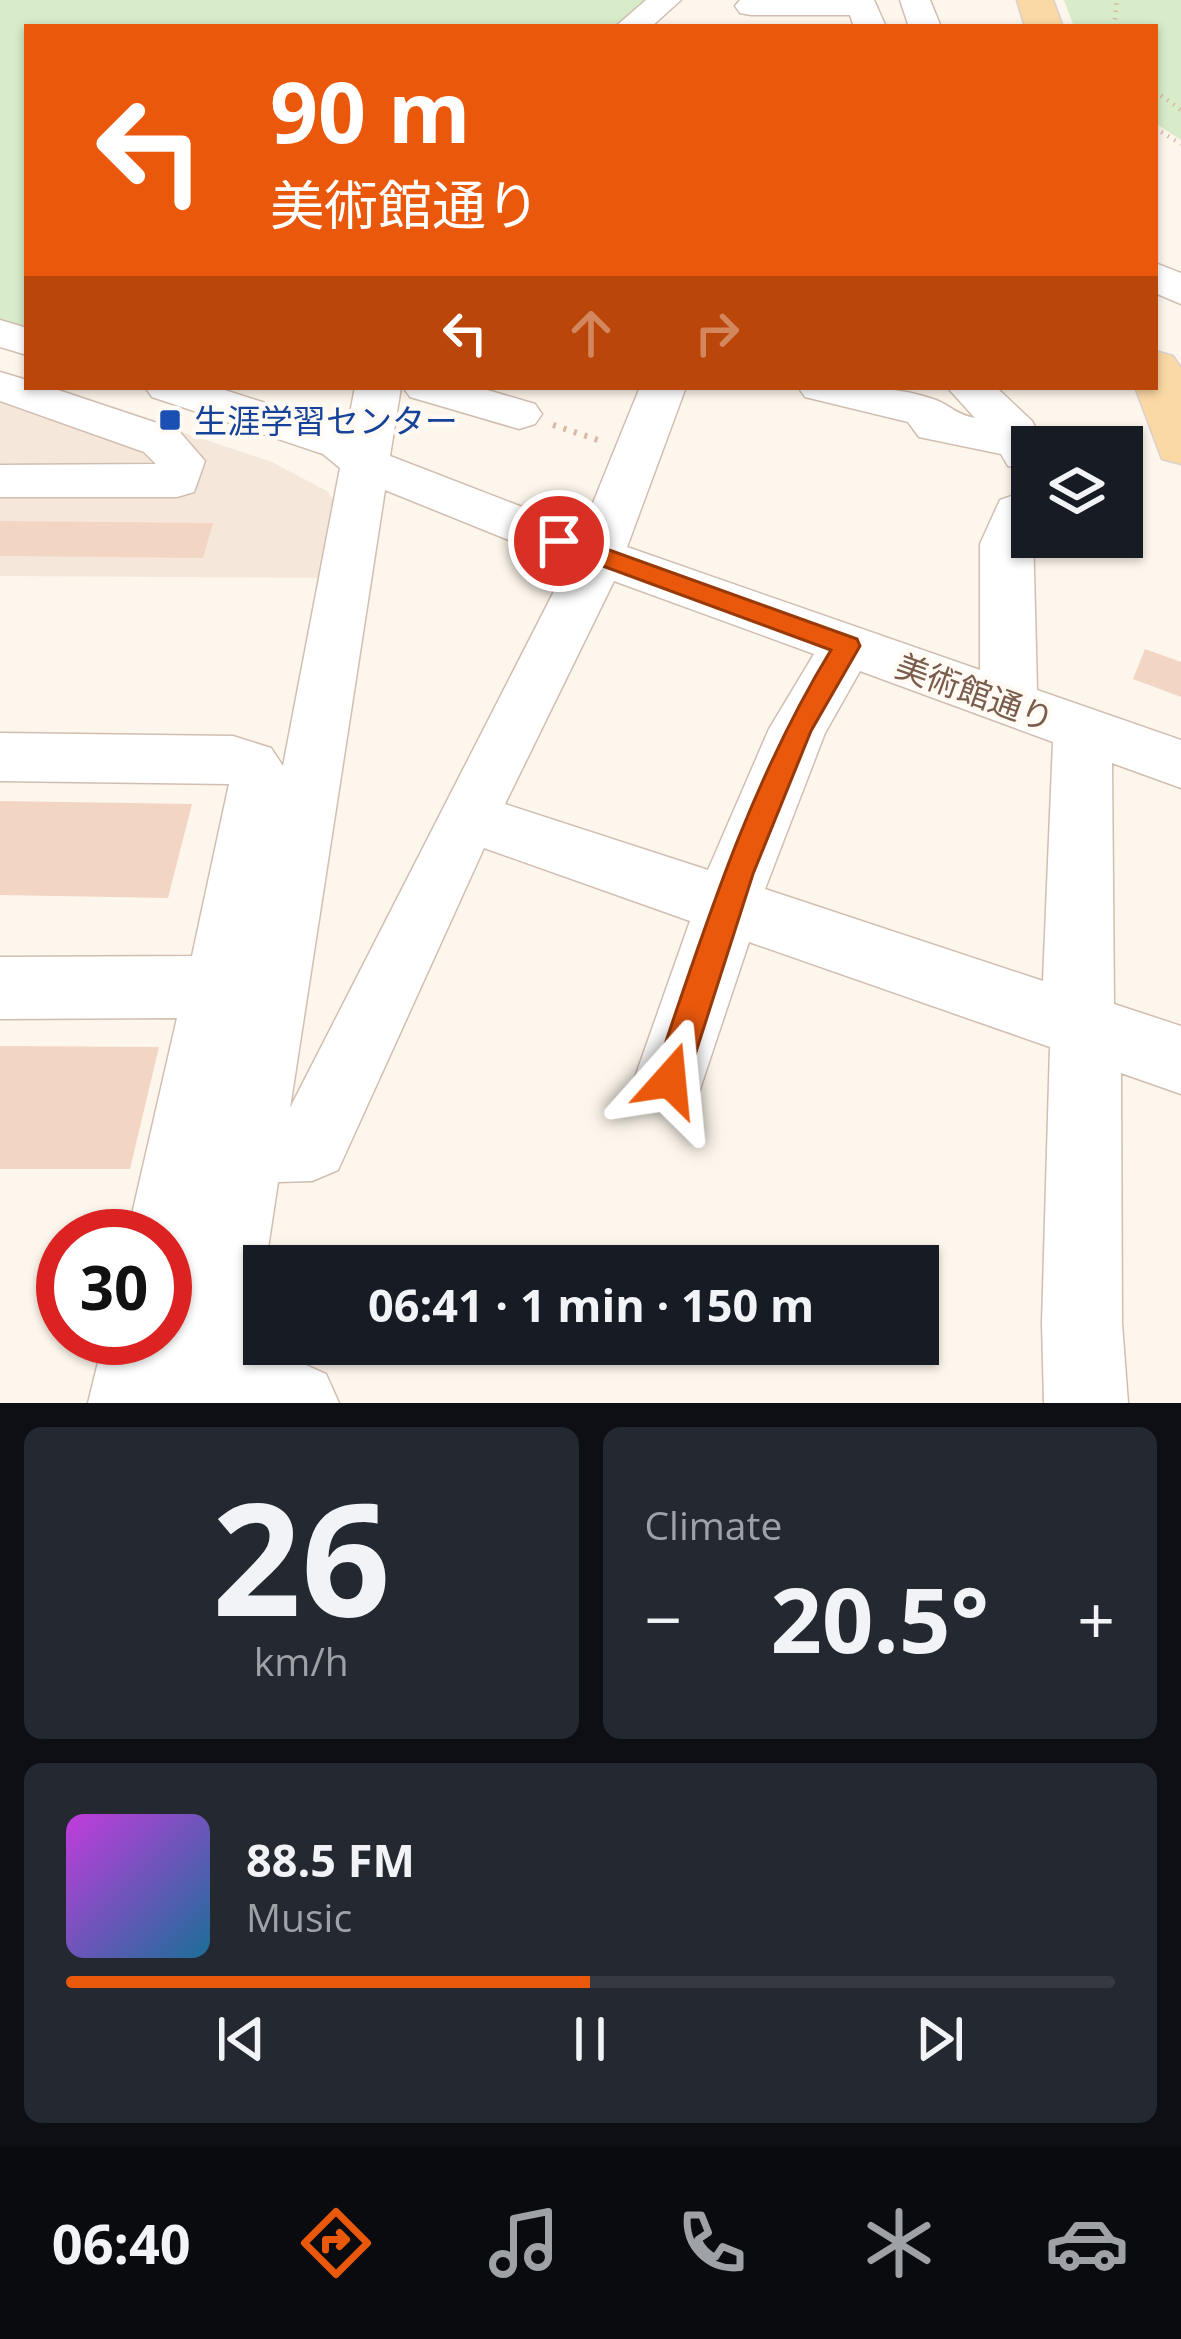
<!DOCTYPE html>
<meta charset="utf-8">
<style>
:root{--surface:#171b24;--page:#242831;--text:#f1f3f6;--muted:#9ea1a6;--line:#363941;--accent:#ea580c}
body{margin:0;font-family:"Open Sans","Noto Sans JP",sans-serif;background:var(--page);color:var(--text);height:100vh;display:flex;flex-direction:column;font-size:45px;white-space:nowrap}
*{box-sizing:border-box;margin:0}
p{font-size:39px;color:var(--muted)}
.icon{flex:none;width:66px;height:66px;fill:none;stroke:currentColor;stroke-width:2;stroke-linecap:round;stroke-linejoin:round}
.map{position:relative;height:1403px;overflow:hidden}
.panel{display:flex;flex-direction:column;gap:24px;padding:24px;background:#0d0f14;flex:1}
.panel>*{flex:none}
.guide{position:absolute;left:24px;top:24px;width:1134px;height:366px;border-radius:0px;box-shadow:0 3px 9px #0004;background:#ea580c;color:#fff;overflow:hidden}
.controls{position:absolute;left:1011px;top:426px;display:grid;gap:24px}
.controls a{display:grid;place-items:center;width:132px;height:132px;border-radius:0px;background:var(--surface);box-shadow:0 3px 9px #0004;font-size:60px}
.speed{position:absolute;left:36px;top:1209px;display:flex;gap:24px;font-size:60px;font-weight:700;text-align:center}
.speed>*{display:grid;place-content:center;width:156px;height:156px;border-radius:50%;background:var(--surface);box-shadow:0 3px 9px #0004;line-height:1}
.speed .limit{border:18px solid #d22;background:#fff;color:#111}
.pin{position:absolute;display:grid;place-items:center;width:102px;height:102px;color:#fff;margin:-51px;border:6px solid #fff;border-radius:50%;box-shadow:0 3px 12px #0007}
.me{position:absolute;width:132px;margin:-66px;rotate:18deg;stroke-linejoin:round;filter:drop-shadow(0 0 9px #0008)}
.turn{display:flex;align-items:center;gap:42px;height:252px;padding:0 48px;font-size:54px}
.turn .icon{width:156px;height:156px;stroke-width:2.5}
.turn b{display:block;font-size:84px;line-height:102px}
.lanes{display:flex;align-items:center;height:114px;padding:0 48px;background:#0003;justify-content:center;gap:60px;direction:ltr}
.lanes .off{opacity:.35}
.big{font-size:90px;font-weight:700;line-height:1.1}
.panel .tile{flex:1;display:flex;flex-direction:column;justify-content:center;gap:18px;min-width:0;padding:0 42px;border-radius:18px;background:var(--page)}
.panel .dial{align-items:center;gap:0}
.dial b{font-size:156px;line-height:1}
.song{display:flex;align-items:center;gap:36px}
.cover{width:144px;height:144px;border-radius:18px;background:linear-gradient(135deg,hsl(290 70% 55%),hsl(200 70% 35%))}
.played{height:12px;border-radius:6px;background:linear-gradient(90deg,var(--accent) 50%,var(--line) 50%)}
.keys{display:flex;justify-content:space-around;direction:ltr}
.heat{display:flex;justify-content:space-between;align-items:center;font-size:66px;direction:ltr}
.panel .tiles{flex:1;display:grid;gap:24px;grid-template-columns:1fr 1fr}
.tile:last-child{grid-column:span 2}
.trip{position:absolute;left:243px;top:1245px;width:696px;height:120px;border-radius:0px;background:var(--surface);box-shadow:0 3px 9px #0004;font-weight:700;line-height:120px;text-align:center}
.tabs{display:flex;height:192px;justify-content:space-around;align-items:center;background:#090b0e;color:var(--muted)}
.tabs .icon{width:84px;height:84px}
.tabs .on{color:var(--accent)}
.tabs b{font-size:54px;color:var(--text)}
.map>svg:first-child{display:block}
.residential{fill:#f5e8da}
.green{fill:#d8ecc9}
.building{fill:#f3d5c3}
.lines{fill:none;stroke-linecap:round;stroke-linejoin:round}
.minor-casing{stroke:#d1beb0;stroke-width:3}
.major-casing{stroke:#dad1cd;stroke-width:3}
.path-far1{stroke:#d9b8a5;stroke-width:4.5;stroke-dasharray:1.5 6;stroke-linecap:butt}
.path{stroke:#d9b8a5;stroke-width:6;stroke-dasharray:3 8;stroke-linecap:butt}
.minor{fill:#fff;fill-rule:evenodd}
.major{fill:#fbd9a5;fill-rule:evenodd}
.route{fill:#ea580c;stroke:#983908;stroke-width:3}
.transit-dot{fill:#1a4fb4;stroke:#fffaf3;stroke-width:4.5}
.labels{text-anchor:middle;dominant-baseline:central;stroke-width:9;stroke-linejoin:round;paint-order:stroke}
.transit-label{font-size:33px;fill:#164399;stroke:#fffaf3;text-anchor:start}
.street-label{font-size:33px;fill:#7a5c4d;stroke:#fffaf3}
</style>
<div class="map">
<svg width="1181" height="1403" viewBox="0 0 1181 1403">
<rect width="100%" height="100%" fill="#fdf6ec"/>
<path class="residential" d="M0,372L27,387H45L270,461L327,491L342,513L329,578L0,576Z"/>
<g class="green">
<path d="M0,0H648L614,27H27V328L0,319Z"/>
<path d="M1064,0H1181V140L1155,123V27H1074Z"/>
</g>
<g class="building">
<path d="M0,521L213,523L203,558L0,556Z"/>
<path d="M1145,649L1181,662V697L1133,679Z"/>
<path d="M0,801L192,804L168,898L0,895Z"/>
<path d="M0,1046L159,1047L130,1169H0Z"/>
</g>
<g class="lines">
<defs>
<g id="minor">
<path d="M646,0H681L651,27H615Z"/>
<path d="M740,0H874L886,27H854L850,15H751L740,13L735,6Z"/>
<path d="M900,0H930L941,27H909Z"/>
<path d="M1155,263L1181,273V304L1155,293Z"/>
<path d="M0,320L27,328V355L0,347Z"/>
<path d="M0,372L27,380V387H49L178,430L205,461L194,492L177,497H0V465L156,464L144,452L0,401Z"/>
<path d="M145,387H215L347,429L355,387H401L390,456L582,530L640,387H686L627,547L980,670V544L1000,500L1032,489L1037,690L1181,740V788L1112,763L1114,1004L1181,1026V1094L1121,1073L1122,1323L1128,1403H1044L1042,1323L1050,1047L749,942L695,1104L670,1114L645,1104L634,1080L690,921L484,848L338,1170L312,1181L278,1182L252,1354L297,1361L326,1374L339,1403H88L104,1338H165V1306L173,1309L177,1321L187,1268L165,1277V1236H127L177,1018L0,1019V957L192,956L229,784L0,781V733L233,736L271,748L283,766L340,468L323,454L152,397ZM385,490L568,564L290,1108ZM614,581L814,654L769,729L708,870L505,804ZM860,671L1053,742L1043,981L765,889L825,733Z"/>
<path d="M403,387H477L535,404L542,414L535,424L519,429L410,397Z"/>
<path d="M798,387C844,387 889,384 933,399C949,404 956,415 975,418L947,387H996L1032,421L1045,447H1032V469L1008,466L1001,454L919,437L908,422L805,397Z"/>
</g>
<g id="major">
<path d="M1017,0H1053L1063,27H1025Z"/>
<path d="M1155,351L1173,356L1181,368V464L1162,459L1135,387H1155Z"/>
</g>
</defs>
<use href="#minor" class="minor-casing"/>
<use href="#major" class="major-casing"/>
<g class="path-far1">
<path d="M1114,27L1117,0"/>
<path d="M1155,91L1181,110"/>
<path d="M1155,128L1181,144"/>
</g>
<path class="path" d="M553,425L601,441"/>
<use href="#minor" class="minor"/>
<use href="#major" class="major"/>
</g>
<path class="route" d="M559,532L857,639L860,646L811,731L753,874L687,1080L682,1092L670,1096L658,1092L653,1080C703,932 749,784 831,650L551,547L547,541Z"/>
<rect class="transit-dot" x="158" y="408" width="24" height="24" rx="6"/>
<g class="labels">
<g class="transit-label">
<text x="194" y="420">生涯学習センター</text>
</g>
<g class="street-label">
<text transform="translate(975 692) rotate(20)">美術館通り</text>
</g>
</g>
</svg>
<div class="controls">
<a><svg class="icon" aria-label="layers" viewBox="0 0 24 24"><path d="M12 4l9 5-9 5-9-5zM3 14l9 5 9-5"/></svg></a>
</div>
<div class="speed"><div class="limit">30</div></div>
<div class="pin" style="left:559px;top:541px;background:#d93025"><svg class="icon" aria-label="arrive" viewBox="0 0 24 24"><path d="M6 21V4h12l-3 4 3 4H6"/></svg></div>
<svg class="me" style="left:670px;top:1080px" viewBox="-20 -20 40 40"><path d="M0-17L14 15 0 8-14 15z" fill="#ea580c" stroke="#fff" stroke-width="4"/></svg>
<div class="trip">06:41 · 1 min · 150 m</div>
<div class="guide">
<div class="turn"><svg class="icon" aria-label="left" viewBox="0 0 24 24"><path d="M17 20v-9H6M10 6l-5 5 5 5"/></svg><div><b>90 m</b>美術館通り</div></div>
<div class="lanes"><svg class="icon" aria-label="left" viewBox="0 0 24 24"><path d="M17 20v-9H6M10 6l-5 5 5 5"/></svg><svg class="icon off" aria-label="ahead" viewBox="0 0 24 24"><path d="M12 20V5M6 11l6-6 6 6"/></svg><svg class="icon off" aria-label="right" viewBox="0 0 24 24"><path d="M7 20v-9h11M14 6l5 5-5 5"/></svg></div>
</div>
</div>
<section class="panel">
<div class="tiles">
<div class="tile dial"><b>26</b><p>km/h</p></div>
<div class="tile"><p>Climate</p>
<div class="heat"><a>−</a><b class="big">20.5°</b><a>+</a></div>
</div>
<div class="tile">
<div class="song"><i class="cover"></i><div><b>88.5 FM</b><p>Music</p></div></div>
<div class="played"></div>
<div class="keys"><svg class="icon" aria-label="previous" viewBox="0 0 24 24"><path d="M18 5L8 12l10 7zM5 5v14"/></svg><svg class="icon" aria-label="pause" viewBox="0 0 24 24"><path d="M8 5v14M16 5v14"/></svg><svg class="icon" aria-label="next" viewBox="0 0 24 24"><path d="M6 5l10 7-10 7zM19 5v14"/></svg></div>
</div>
</div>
</section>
<nav class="tabs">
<b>06:40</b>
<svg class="icon on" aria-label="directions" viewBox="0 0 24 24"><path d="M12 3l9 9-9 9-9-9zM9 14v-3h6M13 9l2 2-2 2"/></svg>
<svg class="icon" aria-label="music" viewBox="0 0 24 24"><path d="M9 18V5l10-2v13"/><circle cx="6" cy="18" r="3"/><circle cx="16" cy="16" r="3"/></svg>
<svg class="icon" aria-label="phone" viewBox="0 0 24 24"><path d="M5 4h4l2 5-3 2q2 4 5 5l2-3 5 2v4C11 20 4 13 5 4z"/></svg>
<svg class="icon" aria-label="climate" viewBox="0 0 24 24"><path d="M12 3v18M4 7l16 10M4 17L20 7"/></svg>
<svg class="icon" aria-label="car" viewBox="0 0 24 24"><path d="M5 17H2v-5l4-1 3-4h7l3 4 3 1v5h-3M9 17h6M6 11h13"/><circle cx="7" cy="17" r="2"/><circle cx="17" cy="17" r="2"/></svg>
</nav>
